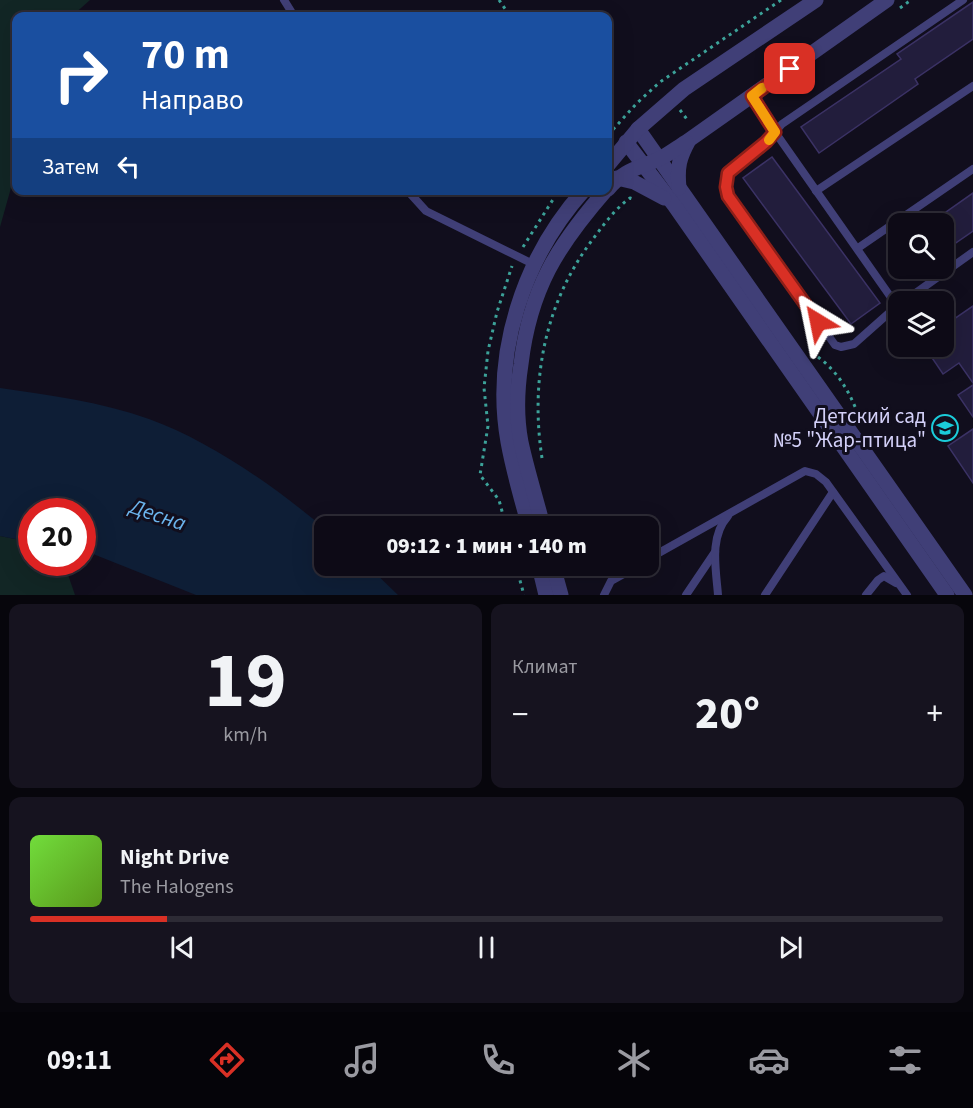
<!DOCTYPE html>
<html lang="ru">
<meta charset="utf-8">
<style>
:root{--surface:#0d0a16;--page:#16131f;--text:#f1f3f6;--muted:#9a9aa1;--line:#2d2b35;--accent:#d93025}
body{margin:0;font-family:"Source Sans 3",sans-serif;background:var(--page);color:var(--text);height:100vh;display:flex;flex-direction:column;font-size:22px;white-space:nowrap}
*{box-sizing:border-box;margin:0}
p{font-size:20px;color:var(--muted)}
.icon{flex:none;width:33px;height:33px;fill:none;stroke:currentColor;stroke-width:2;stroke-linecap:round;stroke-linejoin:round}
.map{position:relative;height:595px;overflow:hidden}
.drawer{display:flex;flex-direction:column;gap:9px;padding:9px;background:#07060c;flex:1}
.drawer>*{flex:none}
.guide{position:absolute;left:12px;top:12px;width:600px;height:183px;border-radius:12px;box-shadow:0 6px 24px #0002,0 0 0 2px var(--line);background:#1a4fa0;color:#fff;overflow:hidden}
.fabs{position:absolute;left:888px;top:213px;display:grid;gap:12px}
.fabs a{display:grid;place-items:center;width:66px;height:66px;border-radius:12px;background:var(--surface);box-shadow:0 6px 24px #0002,0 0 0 2px var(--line);font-size:30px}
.speed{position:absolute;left:18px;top:498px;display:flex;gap:12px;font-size:30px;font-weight:700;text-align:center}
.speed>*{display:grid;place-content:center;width:78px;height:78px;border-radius:50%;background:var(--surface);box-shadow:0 6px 24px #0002,0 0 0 2px var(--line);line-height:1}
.speed .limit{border:9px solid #d22;background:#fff;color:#111}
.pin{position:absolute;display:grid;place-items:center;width:51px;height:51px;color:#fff;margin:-26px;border-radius:12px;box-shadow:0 3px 9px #0006}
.me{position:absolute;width:66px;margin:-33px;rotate:325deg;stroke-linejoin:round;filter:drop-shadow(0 0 4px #0008)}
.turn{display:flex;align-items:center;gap:21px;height:126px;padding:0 30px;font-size:27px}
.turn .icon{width:78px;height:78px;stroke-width:2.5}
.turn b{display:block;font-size:42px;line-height:51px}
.then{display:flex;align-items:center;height:57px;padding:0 30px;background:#0003;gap:12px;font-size:22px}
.big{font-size:45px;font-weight:800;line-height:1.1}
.drawer .card{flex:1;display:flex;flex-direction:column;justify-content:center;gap:9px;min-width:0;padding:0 21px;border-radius:12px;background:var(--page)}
.drawer .dial{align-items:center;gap:0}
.dial b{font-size:78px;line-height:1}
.song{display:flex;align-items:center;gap:18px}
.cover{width:72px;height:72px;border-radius:9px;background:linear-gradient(135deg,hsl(100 70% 55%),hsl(90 70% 35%))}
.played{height:6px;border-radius:3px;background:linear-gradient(90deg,var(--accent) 15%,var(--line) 15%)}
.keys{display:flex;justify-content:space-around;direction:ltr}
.heat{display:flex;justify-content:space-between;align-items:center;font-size:33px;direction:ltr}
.drawer .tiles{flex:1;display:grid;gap:9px;grid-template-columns:1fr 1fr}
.card:last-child{grid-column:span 2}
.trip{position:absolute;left:314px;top:516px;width:345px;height:60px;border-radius:12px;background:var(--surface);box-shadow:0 6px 24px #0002,0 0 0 2px var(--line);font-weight:800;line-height:60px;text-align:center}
.tab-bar{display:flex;height:96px;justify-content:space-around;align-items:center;background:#050409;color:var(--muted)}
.tab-bar .icon{width:42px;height:42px}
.tab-bar .current{color:var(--accent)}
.tab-bar b{font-size:27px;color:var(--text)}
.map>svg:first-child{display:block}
.green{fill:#122625}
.water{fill:#0e1e36}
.building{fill:#221d3c;stroke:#3b3265;stroke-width:1.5}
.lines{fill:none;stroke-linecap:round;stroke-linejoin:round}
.path{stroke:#3ca299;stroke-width:3;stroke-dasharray:3 4.5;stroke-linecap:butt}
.service{stroke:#403f77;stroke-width:8}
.minor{stroke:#403f77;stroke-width:15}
.route-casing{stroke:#8d1f18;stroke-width:15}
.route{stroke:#d93025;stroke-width:10}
.slow{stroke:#f59e0b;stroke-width:10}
.labels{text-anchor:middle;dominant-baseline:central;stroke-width:6;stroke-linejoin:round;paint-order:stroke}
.poi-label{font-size:21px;fill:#d4d1f9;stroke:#110e1d;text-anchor:end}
.water-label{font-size:22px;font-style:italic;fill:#6bb4ed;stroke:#110e1d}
</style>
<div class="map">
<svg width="973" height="595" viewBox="0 0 973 595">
<rect width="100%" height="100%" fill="#110e1d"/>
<g class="green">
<path d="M0,0H90L72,16H16V170L0,227Z"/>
<path d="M0,536L31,542L32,562L64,563L75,595H0Z"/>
</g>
<path class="water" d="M0,388C50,395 101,402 149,419C210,441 274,486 324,528V566H368L398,595H196L83,550L82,512H32L31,542L0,536Z"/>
<g class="building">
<path d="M973,2V39L915,79L918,84L819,153L801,127L901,59L897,54Z"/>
<path d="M772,157L880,303L851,324L743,178Z"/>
<path d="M973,193V231L944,251V224H929Z"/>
<path d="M973,306V383L959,363L943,374L924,346H944V326Z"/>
<path d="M973,385V417L958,395Z"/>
<path d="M973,429V483L948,446Z"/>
</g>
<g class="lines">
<g class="path">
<path d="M499,0L510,16"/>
<path d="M900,8L911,0"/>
<path d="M680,110L689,122"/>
<path d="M608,135L637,103L660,82L781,0"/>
<path d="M523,247L559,190"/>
<path d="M818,357C838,372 849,391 858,414"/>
<path d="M542,458C530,380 545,302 593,239C604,224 615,209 630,198L633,199"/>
<path d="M506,526L499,500L480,475L488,426L484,388L488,351L497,312L512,266"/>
<path d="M516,566L524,595"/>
</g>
<g class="service">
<path d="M284,0L294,16"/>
<path d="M752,96L775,132L897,306"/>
<path d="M407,190L426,211L535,265"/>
<path d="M816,191L973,86"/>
<path d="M858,248L973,169"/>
<path d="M903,302L973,252"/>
<path d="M898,305L854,344L841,347L835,345L728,196C719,166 747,159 767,142C773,137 777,129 782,124L963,0"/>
<path d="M648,559L805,471L816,474L826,482L907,595"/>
<path d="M604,595L611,581L638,566"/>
<path d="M686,595L715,552"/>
<path d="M718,595C716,569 709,537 728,516"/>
<path d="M765,595L833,492"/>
<path d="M866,595L878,580L884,576L896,583"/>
</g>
<g class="minor">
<path d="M638,129L965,595"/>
<path d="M626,142L674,205L947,595"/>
<path d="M608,165L638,129L684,89L816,0"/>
<path d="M617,178L634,182L664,198"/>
<path d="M679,188C677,167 679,158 689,140L887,0"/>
<path d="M608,189C626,168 638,169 661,158C670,153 678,147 686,142"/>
<path d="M529,526C521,498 513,470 508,442C492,352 524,257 584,190"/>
<path d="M543,526C536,498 527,470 521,442C516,416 517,390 521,364C530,289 557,246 606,190"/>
<path d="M539,566L546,595"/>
<path d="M553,566L561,595"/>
</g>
</g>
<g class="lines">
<defs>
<path id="route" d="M790,69L752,96L775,132L766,142L728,173L726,187L728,196L818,322"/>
</defs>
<use href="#route" class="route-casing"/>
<use href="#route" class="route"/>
<path class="slow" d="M762,88L752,96L775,132L769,140"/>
</g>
<defs>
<symbol id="school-ring" viewBox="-11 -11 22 22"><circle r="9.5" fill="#110e1d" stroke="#1bccda" stroke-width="1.5"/><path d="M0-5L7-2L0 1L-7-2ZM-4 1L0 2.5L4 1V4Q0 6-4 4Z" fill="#1bccda"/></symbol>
</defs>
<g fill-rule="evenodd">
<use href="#school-ring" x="930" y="413" width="30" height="30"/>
</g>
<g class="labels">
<g class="poi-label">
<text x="926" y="416">Детский сад<tspan x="926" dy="24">№5 "Жар-птица"</tspan></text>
</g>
<g class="water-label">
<text transform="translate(158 515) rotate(19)">Десна</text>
</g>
</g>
</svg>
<div class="fabs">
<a><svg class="icon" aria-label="search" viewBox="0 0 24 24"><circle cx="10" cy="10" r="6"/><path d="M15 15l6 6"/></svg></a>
<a><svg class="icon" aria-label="layers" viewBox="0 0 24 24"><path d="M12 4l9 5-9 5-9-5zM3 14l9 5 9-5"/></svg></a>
</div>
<div class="speed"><div class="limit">20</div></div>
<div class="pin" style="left:790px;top:69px;background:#d93025"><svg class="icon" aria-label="arrive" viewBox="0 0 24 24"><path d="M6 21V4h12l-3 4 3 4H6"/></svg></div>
<svg class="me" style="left:818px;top:322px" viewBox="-20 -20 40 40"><path d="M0-17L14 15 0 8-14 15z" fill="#d93025" stroke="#fff" stroke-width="4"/></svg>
<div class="trip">09:12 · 1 мин · 140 m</div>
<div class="guide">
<div class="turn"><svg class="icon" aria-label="right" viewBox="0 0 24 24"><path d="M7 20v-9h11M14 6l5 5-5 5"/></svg><div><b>70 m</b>Направо</div></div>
<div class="then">Затем<svg class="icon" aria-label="left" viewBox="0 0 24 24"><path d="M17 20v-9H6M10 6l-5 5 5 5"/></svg></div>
</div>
</div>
<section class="drawer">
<div class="tiles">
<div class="card dial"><b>19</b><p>km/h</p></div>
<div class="card"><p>Климат</p>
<div class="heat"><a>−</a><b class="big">20°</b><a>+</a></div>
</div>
<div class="card">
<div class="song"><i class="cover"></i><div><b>Night Drive</b><p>The Halogens</p></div></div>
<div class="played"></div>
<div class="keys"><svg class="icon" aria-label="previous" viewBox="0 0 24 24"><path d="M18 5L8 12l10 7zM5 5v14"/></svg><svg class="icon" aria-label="pause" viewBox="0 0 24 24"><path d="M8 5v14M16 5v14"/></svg><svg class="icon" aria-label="next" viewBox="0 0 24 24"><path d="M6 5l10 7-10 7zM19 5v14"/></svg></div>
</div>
</div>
</section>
<nav class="tab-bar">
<b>09:11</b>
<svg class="icon current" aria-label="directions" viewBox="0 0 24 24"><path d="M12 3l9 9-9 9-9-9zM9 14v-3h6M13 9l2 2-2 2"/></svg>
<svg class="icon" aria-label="music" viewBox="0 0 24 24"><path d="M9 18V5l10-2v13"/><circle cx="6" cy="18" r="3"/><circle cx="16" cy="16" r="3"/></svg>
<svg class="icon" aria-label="phone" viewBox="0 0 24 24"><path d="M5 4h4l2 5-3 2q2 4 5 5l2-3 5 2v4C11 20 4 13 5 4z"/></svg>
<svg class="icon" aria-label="climate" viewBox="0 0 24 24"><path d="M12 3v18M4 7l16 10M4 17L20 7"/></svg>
<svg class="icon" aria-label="car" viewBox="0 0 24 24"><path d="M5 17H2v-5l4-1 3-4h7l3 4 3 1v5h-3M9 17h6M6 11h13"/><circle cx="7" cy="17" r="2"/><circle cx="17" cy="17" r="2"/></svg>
<svg class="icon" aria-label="filters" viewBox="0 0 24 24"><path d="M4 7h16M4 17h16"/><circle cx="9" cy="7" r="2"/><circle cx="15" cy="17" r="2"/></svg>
</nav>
